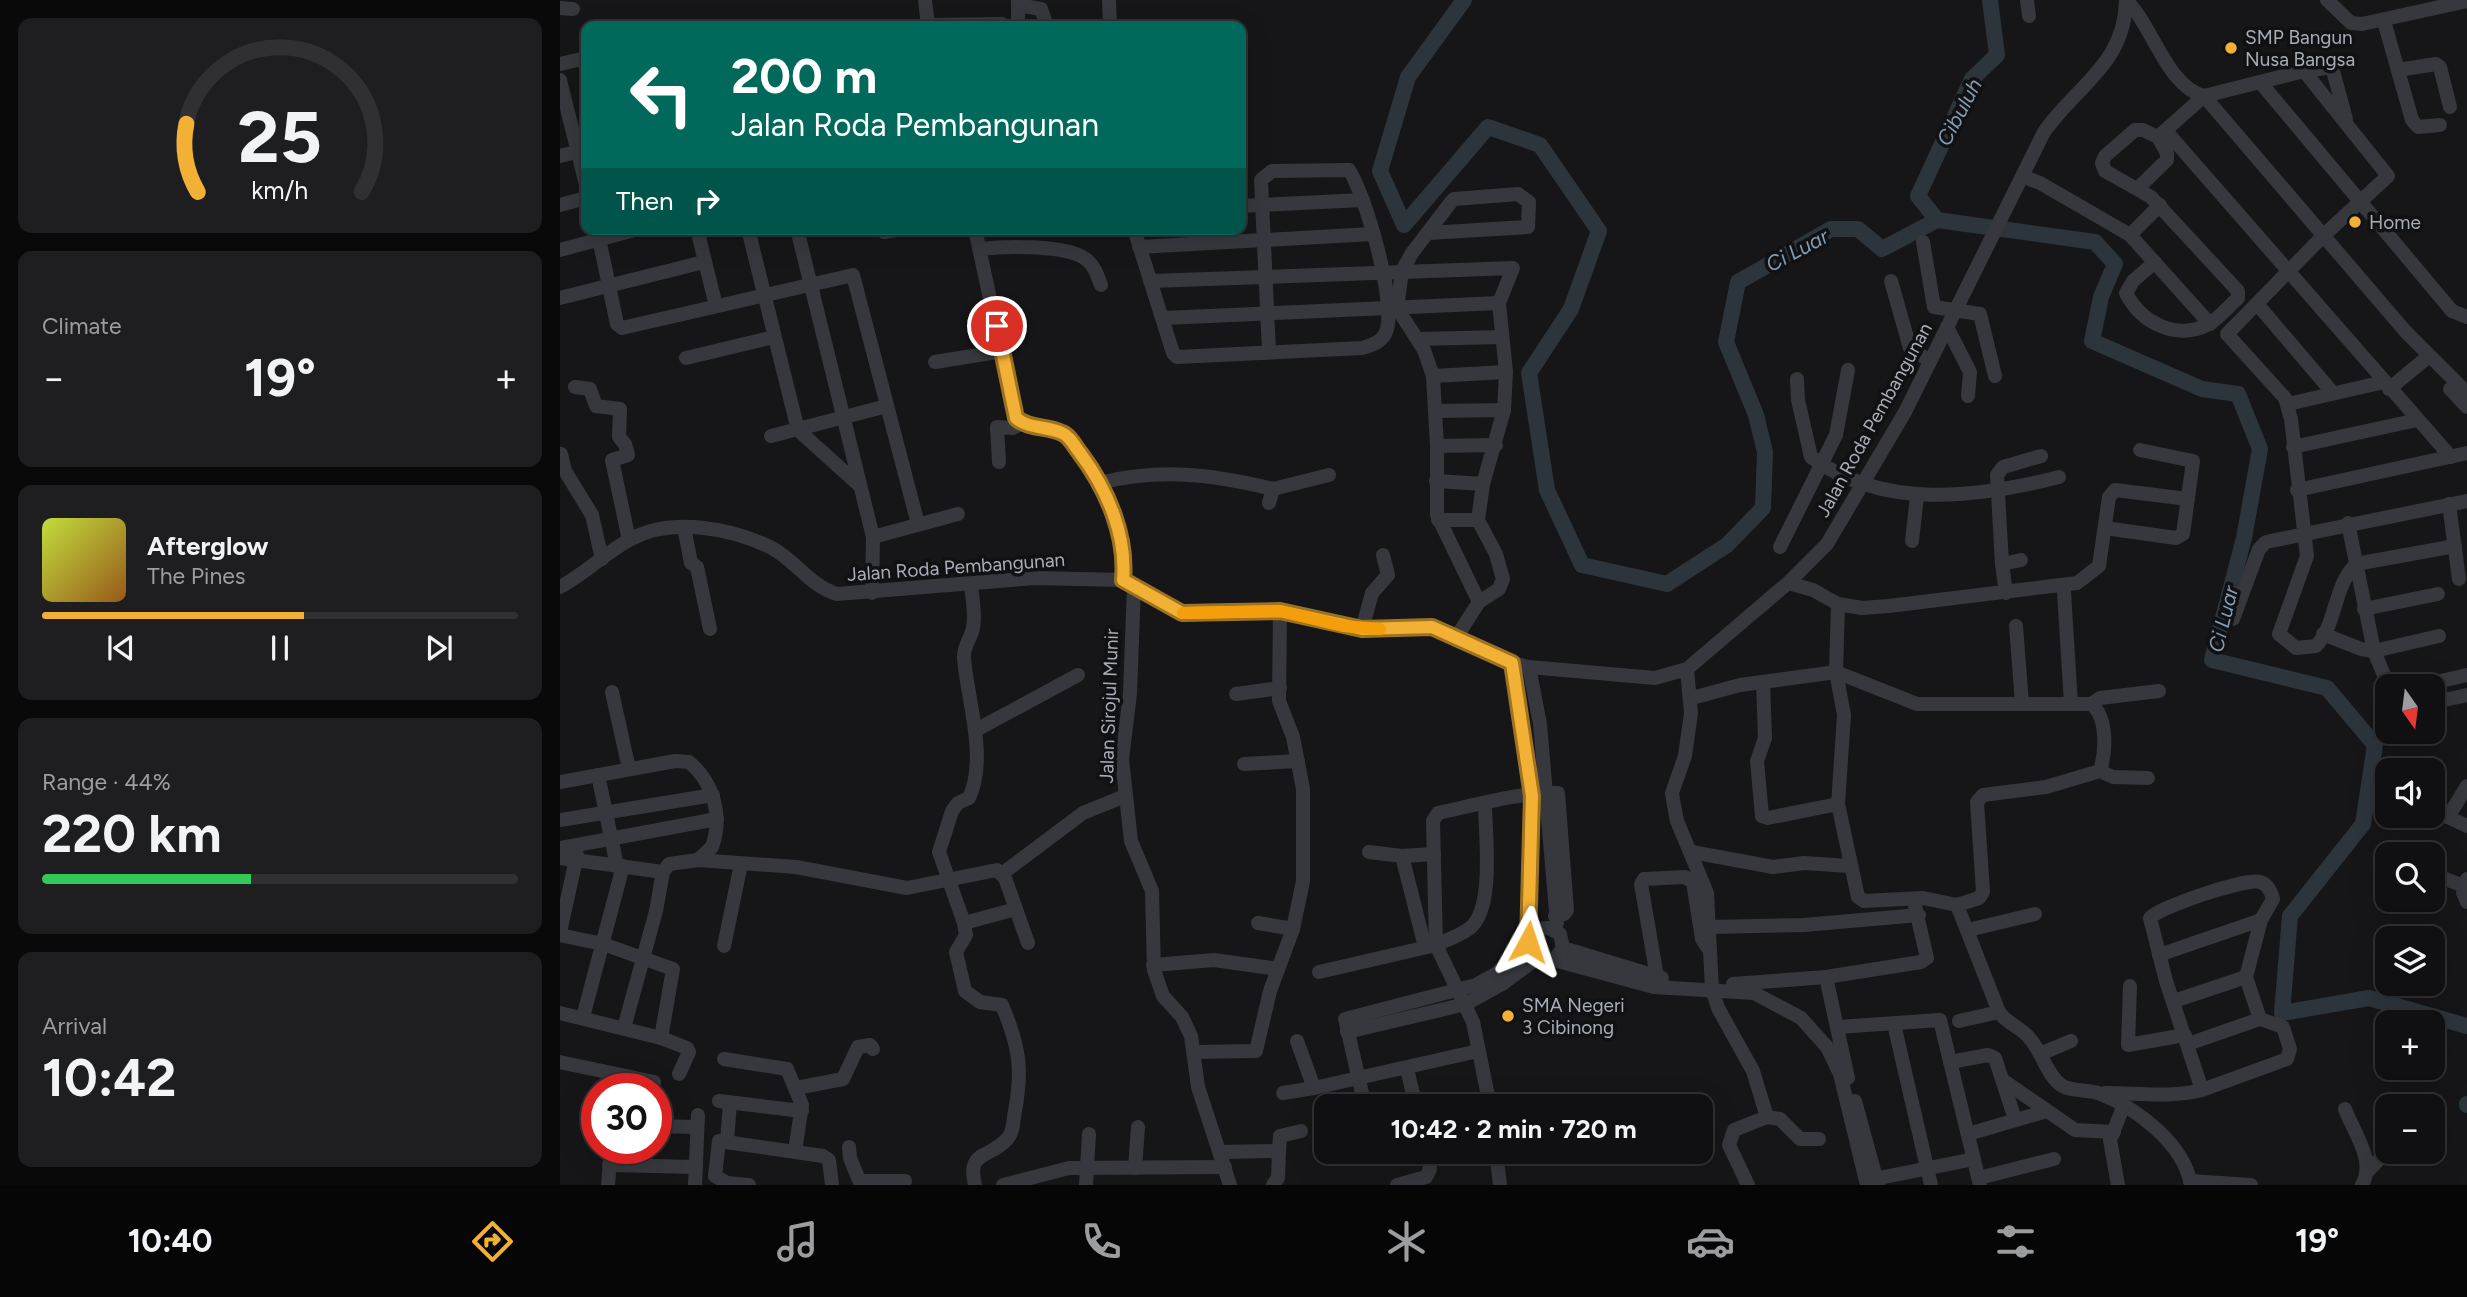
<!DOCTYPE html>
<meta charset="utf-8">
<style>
:root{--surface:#101012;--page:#1e1e20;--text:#f1f3f6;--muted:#9c9d9f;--line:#303032;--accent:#f2b134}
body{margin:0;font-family:Figtree,sans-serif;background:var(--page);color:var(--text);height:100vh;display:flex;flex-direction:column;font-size:26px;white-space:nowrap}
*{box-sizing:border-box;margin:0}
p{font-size:23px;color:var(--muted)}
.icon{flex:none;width:38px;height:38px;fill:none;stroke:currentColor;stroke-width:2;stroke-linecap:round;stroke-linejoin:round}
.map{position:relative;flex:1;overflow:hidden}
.side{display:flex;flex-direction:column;gap:18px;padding:18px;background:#09090a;width:560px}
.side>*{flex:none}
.banner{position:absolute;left:21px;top:21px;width:665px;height:214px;border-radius:14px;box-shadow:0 7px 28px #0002,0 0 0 2px var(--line);background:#00695c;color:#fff;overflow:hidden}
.needle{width:46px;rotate:166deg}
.buttons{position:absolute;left:1815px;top:674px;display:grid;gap:14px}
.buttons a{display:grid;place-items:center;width:70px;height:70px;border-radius:14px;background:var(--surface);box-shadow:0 7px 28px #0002,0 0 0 2px var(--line);font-size:35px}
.speed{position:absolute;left:21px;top:1073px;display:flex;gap:14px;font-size:35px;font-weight:700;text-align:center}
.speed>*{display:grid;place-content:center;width:91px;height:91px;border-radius:50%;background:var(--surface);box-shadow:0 7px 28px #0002,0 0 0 2px var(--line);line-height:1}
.speed .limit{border:10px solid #d22;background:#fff;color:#111}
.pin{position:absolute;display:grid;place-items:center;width:60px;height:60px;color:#fff;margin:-30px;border:4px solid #fff;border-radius:50%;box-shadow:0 2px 7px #0007}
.me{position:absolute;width:77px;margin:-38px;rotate:5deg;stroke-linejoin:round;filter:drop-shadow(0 0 5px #0008)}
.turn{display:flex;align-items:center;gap:24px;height:147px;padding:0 35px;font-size:32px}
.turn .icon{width:91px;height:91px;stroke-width:2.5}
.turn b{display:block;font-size:49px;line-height:60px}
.then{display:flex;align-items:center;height:66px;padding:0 35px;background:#0003;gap:14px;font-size:26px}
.big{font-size:52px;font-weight:700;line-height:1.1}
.side .widget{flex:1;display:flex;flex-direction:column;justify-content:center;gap:10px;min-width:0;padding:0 24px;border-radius:14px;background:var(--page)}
.side .dial{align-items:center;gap:0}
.dial svg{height:182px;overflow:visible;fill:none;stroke:var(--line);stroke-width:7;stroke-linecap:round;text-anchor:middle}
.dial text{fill:var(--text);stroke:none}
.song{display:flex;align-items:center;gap:21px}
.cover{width:84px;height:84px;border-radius:10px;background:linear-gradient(135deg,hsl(70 70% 55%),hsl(30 70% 35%))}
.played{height:7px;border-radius:4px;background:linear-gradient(90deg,var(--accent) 55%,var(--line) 55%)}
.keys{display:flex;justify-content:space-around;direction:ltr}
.heat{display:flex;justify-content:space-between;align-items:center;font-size:38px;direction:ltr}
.charge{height:10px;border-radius:5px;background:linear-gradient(90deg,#34c759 44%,var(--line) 0)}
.trip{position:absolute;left:754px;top:1094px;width:399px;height:70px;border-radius:14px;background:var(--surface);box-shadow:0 7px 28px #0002,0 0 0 2px var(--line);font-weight:700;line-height:70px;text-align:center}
.tabs{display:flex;height:112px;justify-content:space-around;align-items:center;background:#060607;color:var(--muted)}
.tabs .icon{width:49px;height:49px}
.tabs .current{color:var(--accent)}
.tabs b{font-size:32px;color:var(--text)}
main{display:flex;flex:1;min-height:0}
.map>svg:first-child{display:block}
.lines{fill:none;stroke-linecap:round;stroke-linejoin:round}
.river{stroke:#2c353c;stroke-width:16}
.minor{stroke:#37383d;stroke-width:14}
.route-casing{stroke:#9d7322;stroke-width:18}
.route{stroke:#f2b134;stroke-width:12}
.slow{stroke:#f59e0b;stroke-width:12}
.poi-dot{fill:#f2b134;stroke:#111113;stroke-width:2.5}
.labels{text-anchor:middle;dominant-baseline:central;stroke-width:7;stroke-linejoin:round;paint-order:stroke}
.poi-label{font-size:19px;fill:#a8adb8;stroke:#111113;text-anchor:start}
.street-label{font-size:19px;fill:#a8adb8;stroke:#111113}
.water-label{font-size:21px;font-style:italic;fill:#7f9bb3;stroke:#111113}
</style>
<main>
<section class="side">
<div class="widget dial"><svg viewBox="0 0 100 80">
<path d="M14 69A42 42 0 1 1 86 69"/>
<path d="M14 69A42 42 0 0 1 9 39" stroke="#f2b134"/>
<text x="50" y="56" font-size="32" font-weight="700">25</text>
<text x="50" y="72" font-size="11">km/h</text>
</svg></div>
<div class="widget"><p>Climate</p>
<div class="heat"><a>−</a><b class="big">19°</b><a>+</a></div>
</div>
<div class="widget">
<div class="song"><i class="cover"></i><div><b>Afterglow</b><p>The Pines</p></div></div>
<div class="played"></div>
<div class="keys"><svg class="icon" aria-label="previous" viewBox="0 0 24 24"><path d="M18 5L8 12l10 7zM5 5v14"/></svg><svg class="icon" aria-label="pause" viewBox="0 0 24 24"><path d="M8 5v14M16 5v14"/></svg><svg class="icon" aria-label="next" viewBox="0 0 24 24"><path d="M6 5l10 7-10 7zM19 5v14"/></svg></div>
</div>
<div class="widget"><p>Range · 44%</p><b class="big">220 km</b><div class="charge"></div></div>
<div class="widget"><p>Arrival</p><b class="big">10:42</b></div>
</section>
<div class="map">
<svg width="1907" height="1185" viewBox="0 0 1907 1185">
<rect width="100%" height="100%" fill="#161618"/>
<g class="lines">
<g class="river">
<path d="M904,0L848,77L820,171L844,225L928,127L980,145L1039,231L1011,309L969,373L987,490L1022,565L1107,584L1167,545L1203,508L1205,452L1196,415L1166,342L1178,282L1271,229H1298L1322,249L1377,220L1535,242L1555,264L1541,297L1532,341L1642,389L1678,394L1700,449L1684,538L1652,660L1767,688L1815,745L1803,824L1730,916L1722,1013L1809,998L1907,1026"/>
<path d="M1377,220L1358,196L1412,79L1437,55L1430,0"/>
<path d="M1907,1104V1105"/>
</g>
<g class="minor">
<path d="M365,0L368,26"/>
<path d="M549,0L550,26"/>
<path d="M1467,0L1469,16"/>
<path d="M1566,0C1593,26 1607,87 1644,96L1845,331L1907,393"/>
<path d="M1767,0L1791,23L1802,24L1907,1"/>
<path d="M458,5L481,9L487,26"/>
<path d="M0,8L13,9"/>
<path d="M1824,21L1852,120L1858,127L1880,125"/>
<path d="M368,25L442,24"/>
<path d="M458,26V0"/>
<path d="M0,64L26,58"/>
<path d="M1838,70L1876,64L1880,67L1890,107"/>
<path d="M1744,71L1772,67L1786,119"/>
<path d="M0,80L26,185"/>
<path d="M1700,82L1892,311L1907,317"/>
<path d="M1606,131L1891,457"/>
<path d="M0,156L25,150"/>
<path d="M1464,177L1480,183L1570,235L1650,324"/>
<path d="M1579,187L1607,160V153L1598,137"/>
<path d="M0,205L26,198"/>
<path d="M681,206L803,200"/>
<path d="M37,229L57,324L62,328L293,275L358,524"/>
<path d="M137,229L156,306"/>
<path d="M188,229L238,430L299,485"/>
<path d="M237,229L313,537L312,593"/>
<path d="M415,229L455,415C465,432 489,424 504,433C511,438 516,448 521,455C548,491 566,535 563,580"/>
<path d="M574,229L613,353L617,357L802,348C813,345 824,341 827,329C835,299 806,196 789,170L712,171L701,180L709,351"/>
<path d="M324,232L341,229"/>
<path d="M868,233L968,227L969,202L958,194L894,199L891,202L852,253L842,271L837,308L864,350L873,376L877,446V515L919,602L897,636"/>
<path d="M1570,235L1600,205"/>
<path d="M1363,242L1374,307L1420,314L1435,376"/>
<path d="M579,247L812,234"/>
<path d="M420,249C444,246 511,244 528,261C535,267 538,277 541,285"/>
<path d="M0,250L78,229"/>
<path d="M1595,262L1573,281L1566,293C1581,323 1617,341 1649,324C1659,318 1669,306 1678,298V291L1591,197L1545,171L1542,163L1545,156L1575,130H1583L1598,137L1644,96L1744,71L1828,176L1764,235L1667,334L1725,398L1731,419L1747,556L1719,634L1736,648L1756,646C1777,624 1773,587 1796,564L1895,546"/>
<path d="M590,281L953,268L939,303L946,372L944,410L923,484L918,520L936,554L943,579L939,589L919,602"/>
<path d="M1331,281L1350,348L1370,361"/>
<path d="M0,298L144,262"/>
<path d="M1698,305L1773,393"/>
<path d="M603,318L939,303"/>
<path d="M1387,327L1410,372L1408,396"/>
<path d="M858,339L942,337"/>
<path d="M126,358L214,337"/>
<path d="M375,362L443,351"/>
<path d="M873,376L946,372"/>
<path d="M1237,379L1238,400L1251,457C1323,510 1417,498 1499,477"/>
<path d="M15,387L30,389L36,406L60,409L59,437L65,444L68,455L52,460L69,540"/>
<path d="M1829,389L1869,356"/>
<path d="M1890,389L1907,407"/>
<path d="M1728,404L1824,382"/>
<path d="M875,411L944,410"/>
<path d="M211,436L327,406"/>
<path d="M877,446L936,445"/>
<path d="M1733,447L1857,420"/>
<path d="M1,454L5,471L32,515L42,559"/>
<path d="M439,462L437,427L453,428L462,423"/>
<path d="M876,481L923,484"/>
<path d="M539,483C601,468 651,474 713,489L709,503"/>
<path d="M713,489L769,475"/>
<path d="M1737,490L1907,453"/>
<path d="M1889,504L1899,579"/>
<path d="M878,520H918"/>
<path d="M1788,523L1814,651L1824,675"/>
<path d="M124,527L131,563L137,567L150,629"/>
<path d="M1545,528L1616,538L1623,534L1633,461L1580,450"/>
<path d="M313,537L398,514"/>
<path d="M1352,541L1357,496"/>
<path d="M1220,547L1276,435L1288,370"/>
<path d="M1442,564L1437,475L1443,467L1481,456"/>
<path d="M1228,583L1253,590L1278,604L1276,672L1284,715L1278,804L1298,897L1304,901L1363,898L1397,905L1439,1012C1448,1025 1462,1027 1471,1040C1482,1053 1487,1075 1501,1085C1511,1092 1526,1089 1538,1093C1575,1107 1624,1143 1631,1185"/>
<path d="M411,584C412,598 416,614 413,628C411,639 403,646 404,658C407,699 428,758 409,798L398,803L392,811L379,852L404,923L406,935L396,952L405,991L420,1002L442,1005C459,1046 463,1068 455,1111C453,1119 454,1131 448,1138C431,1159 406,1149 415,1185"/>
<path d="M574,586L570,694L562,759L571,841L592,891L594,970L603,996L622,1017L631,1036L638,1087L670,1185"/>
<path d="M0,587C25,574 46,552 71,539C113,517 171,528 212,548C236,561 250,586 277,594L475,578L563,580L622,613L720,611L802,629L871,627L952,663L969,667L1095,678L1127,669L1228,583L1267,544L1345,412L1484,132C1518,84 1565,64 1566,0"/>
<path d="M1504,592L1511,704"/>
<path d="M1446,593L1442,564L1461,560"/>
<path d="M1278,604L1302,608L1329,606L1517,583L1539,566L1549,497L1555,490L1628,499"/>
<path d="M1804,609L1878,594"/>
<path d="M1673,619L1699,549L1706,542L1907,501"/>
<path d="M1456,626L1462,704"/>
<path d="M802,629L812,593L828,575L823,555"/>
<path d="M1763,634L1801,649L1814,651L1879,636"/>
<path d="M952,663L972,796L970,936"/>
<path d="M969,667L980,724L997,923"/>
<path d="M1127,669L1131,713L1125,756L1112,793L1113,800L1117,821L1147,893L1152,989L1158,1008L1193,1071L1207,1117"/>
<path d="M1203,682L1205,738L1197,761L1202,816L1208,818L1278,804"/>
<path d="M1859,686L1907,675"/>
<path d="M52,692L69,769"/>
<path d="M676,694L720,688"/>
<path d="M1132,698L1180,685L1276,672L1357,704H1531C1548,717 1546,752 1540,771"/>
<path d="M1879,701L1907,695"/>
<path d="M1531,704L1540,698L1599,691"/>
<path d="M1821,716L1827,711"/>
<path d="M416,730L518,675"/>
<path d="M684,764L738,761"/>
<path d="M38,775L57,866"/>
<path d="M0,782L115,761L129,762C154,783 163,816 152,847L138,860"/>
<path d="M925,804C925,833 935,908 910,928C901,935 887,940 876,945L873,821L878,813C911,806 966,791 998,793L1007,910L1004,914L995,916"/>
<path d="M1877,812L1907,826"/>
<path d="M1888,817L1907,786"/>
<path d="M0,820L153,795"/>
<path d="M0,848L157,819"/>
<path d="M809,852L842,856L865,947"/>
<path d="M1132,852L1213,867L1244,863L1289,866"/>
<path d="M842,856L874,854"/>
<path d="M0,858L103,872"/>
<path d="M443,873L523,813L565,796"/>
<path d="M1872,874L1904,886"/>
<path d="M1907,879L1903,893L1907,902"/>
<path d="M1397,905L1419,898L1423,892L1417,802L1423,795L1486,787L1540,771L1553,777L1588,778"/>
<path d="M404,923L456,909"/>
<path d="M698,923L733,929"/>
<path d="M1150,927L1244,925L1359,915"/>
<path d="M1408,930L1475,914"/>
<path d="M0,932L17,855"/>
<path d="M0,935L43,944L113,969L101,1038"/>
<path d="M164,946L181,864"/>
<path d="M1003,948L1102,978"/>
<path d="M1599,955L1701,920"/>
<path d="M994,960L1003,948L1000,934L989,928C958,927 966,970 994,960L1094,987L1194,993L1241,1018L1267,1047L1280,1074L1307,1185"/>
<path d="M593,965L654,960L718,969"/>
<path d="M759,972L876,945L913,1022L930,1106"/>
<path d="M1097,977L1081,884L1084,879L1125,877L1133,882L1142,939L1148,948"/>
<path d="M1266,977L1288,1078"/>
<path d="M1173,984L1266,977L1361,962L1367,958L1355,906"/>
<path d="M1570,986L1568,1045L1625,1035"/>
<path d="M1614,1001L1686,977"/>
<path d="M0,1013L101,1038L127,1048L129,1052L119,1074"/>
<path d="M23,1017L63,866"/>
<path d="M1399,1021L1439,1012"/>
<path d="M1334,1024L1371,1185"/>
<path d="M1278,1027L1380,1020L1420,1185"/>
<path d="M64,1028L96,911L103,872L109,864L138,860L236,867L347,888L437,870L445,878L468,943"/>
<path d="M787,1032L906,1004L942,984L976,959"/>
<path d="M737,1041L754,1088L918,1051"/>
<path d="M1628,1044L1700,1019"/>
<path d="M634,1052L696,1051L710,991L733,929L743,881V789L733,737L719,701L720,611"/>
<path d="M1480,1054L1511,1041"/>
<path d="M164,1059L227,1069L242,1105L235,1151"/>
<path d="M0,1062L94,1082"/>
<path d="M1390,1062L1428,1055L1435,1058L1455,1119"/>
<path d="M847,1069L856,1106"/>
<path d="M1444,1081L1515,1130L1554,1132"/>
<path d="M236,1088L283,1079L298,1047L310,1045L313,1049"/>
<path d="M723,1093L754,1088"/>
<path d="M1545,1093C1578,1093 1610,1098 1642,1090L1727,1059L1730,1049L1723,1027L1700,1019L1686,977L1701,920L1713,899C1711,891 1708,884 1700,882C1685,878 1600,907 1590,918L1606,981L1642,1090"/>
<path d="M159,1101L242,1111"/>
<path d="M1295,1101L1318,1185"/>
<path d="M805,1106L785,1019L916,985L936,974L969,939"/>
<path d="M899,1106L928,1098"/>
<path d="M1844,1106L1845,1099"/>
<path d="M1785,1109C1794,1133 1816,1161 1802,1185"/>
<path d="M96,1126L137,1127"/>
<path d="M1408,1134L1487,1111"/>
<path d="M167,1141L170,1103"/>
<path d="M289,1147L290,1158L301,1185"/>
<path d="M661,1152L719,1151L720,1136L741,1131"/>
<path d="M936,1152L940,1185"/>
<path d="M869,1161L908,1152"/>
<path d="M49,1165L136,1167"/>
<path d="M575,1168L578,1127"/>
<path d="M1809,1170L1827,1151"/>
<path d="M1419,1178L1494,1159"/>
<path d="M1309,1180L1414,1159"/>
<path d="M301,1181H345"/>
<path d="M1630,1181L1691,1185"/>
<path d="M48,1185L51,1148"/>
<path d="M135,1185L138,1115"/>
<path d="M189,1185L167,1183L155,1176L159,1141L263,1156L269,1160L272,1185"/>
<path d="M443,1185L509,1168L665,1167"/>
<path d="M526,1185L529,1134"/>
<path d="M713,1185L718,1178L719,1151"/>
<path d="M837,1185L866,1177L870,1169L867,1152"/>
<path d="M1188,1185L1169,1145L1174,1130L1207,1117L1220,1119L1240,1139H1259"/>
<path d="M1558,1185L1550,1140L1564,1105"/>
</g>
</g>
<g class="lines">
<defs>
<path id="route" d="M437,326L456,418C468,429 488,426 502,433C510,436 515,447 520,453C547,489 567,535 563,580L622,613L720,611L802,629L872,627L952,663L972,796L968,942"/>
</defs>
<use href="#route" class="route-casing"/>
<use href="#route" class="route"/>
<path class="slow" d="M623,613L720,611L783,626L820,629"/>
</g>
<g class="poi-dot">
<circle cx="1671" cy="48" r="7"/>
<circle cx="1795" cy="222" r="7"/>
<circle cx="948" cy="1016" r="7"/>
</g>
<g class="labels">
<g class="poi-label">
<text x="1685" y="37">SMP Bangun<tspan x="1685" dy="22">Nusa Bangsa</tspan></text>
<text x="1809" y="222">Home</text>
<text x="962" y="1005">SMA Negeri<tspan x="962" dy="22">3 Cibinong</tspan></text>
</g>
<g class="street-label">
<text transform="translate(1314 420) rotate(-61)">Jalan Roda Pembangunan</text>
<text transform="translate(396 567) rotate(-4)">Jalan Roda Pembangunan</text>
<text transform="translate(549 706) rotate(-88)">Jalan Sirojul Munir</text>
</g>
<g class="water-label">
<text transform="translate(1399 112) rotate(-62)">Cibuluh</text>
<text transform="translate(1237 250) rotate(-28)">Ci Luar</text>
<text transform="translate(1663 619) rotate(-76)">Ci Luar</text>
</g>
</g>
</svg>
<div class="buttons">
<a><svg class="needle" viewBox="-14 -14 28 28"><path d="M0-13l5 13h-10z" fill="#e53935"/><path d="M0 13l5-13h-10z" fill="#9c9d9f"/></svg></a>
<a><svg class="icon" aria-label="sound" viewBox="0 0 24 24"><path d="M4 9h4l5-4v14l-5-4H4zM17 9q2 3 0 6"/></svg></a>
<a><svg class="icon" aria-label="search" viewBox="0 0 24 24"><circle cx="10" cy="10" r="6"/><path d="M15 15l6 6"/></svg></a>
<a><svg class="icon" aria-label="layers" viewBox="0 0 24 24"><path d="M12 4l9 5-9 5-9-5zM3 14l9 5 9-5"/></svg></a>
<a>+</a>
<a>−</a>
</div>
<div class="speed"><div class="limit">30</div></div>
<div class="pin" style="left:437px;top:326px;background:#d93025"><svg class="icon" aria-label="arrive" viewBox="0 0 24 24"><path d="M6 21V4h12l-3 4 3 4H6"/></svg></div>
<svg class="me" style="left:968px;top:942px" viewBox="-20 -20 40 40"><path d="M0-17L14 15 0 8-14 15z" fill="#f2b134" stroke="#fff" stroke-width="4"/></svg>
<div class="trip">10:42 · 2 min · 720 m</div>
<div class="banner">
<div class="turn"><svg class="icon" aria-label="left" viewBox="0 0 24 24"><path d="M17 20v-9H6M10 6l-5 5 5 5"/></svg><div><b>200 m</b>Jalan Roda Pembangunan</div></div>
<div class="then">Then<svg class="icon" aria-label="right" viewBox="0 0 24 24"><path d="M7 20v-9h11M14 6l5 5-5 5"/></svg></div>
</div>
</div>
</main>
<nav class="tabs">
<b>10:40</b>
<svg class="icon current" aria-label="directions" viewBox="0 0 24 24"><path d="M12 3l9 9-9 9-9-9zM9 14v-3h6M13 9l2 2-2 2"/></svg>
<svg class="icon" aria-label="music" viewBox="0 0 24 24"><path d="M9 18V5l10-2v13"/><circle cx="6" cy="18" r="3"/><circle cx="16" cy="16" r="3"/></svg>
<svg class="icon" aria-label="phone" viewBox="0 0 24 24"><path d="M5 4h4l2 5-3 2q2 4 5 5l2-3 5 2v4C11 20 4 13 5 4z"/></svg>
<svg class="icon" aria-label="climate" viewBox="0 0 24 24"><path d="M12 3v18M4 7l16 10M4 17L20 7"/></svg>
<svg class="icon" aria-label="car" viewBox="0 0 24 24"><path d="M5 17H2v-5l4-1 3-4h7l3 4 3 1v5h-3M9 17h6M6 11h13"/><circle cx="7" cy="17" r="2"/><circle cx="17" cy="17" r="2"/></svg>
<svg class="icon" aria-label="filters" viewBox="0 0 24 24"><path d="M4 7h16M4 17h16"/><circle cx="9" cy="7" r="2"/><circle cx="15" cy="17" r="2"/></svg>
<b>19°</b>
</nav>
